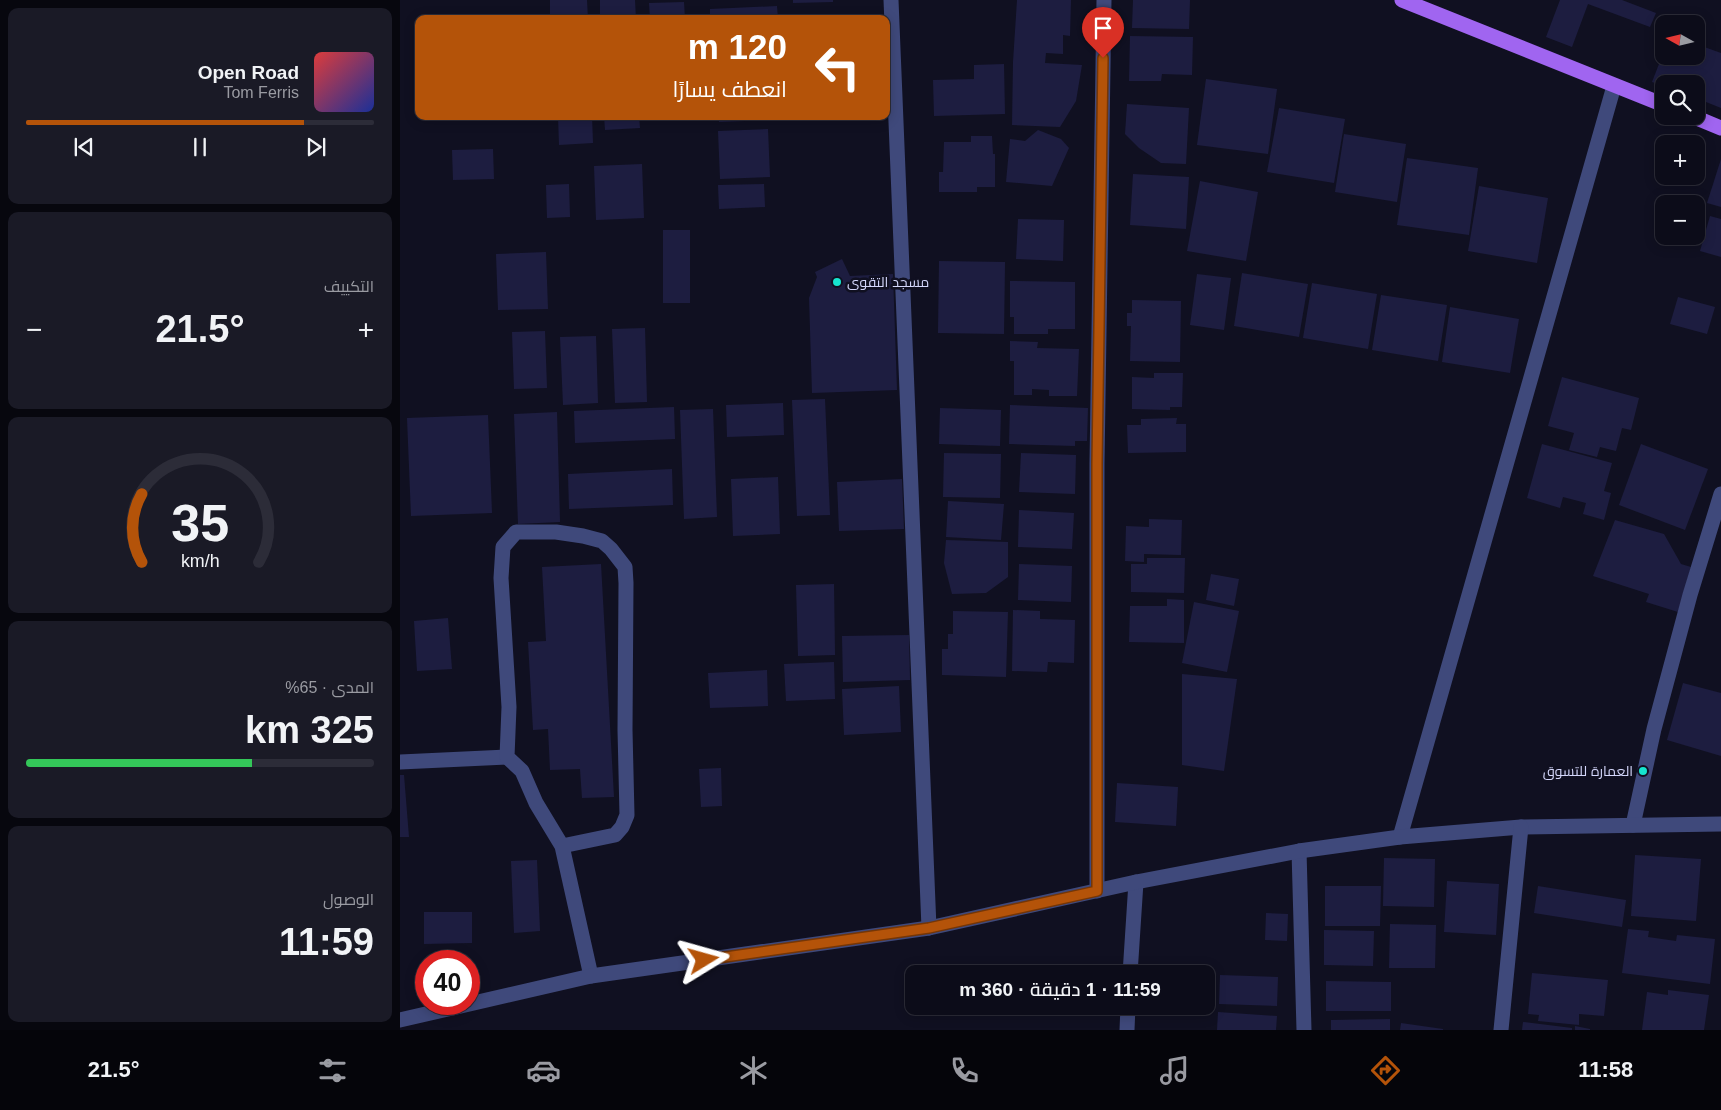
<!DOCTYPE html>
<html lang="ar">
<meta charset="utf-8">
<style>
:root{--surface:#0c0c19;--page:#1a1a26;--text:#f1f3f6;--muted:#9a9ba2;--line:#2c2c38;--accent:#b45309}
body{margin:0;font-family:Helvetica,Cairo,sans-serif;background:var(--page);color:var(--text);direction:rtl;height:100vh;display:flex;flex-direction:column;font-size:19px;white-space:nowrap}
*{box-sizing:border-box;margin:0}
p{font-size:16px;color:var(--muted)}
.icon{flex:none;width:28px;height:28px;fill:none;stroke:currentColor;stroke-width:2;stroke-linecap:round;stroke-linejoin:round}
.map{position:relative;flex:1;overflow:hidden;direction:ltr}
.drawer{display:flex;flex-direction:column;gap:8px;padding:8px;background:#07070e;width:400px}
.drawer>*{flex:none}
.top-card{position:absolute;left:15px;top:15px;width:475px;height:105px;border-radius:10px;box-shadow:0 2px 12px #0003,0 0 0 1px var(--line);direction:rtl;background:#b45309;color:#fff;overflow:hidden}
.needle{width:32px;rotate:278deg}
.fabs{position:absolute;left:1255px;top:15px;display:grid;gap:10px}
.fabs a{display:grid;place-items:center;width:50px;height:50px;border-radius:10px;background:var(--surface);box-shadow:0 2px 12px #0003,0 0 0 1px var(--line);font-size:25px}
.speed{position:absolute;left:15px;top:950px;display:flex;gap:10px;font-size:25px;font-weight:700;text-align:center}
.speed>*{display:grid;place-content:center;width:65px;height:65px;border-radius:50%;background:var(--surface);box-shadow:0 2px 12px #0003,0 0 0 1px var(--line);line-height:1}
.speed .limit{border:8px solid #d22;background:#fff;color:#111}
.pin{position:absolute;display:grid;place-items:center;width:42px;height:42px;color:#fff;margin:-51px -21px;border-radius:50% 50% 50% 0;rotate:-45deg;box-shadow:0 0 5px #0007}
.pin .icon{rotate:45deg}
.me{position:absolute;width:55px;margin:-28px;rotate:82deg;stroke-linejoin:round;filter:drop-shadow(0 0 4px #0008)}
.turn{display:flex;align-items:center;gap:18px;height:105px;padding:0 20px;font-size:22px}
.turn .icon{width:65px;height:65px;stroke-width:2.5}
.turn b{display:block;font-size:35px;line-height:42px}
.big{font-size:38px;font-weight:600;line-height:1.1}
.drawer .tile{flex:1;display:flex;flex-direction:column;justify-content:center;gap:8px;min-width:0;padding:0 18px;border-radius:10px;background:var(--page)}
.drawer .dial{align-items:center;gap:0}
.dial svg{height:130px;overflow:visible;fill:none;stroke:var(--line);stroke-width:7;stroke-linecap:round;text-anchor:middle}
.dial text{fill:var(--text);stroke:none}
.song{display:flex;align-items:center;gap:15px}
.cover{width:60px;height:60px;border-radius:8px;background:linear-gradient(135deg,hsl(0 70% 55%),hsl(230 70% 35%))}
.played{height:5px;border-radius:2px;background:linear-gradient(90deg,var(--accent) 80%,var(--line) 80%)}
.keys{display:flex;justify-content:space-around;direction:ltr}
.heat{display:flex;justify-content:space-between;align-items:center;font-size:28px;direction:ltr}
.charge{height:8px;border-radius:4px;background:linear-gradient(90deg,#34c759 65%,var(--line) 0)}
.trip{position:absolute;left:505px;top:965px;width:310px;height:50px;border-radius:10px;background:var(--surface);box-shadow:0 2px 12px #0003,0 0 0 1px var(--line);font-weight:600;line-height:50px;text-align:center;direction:rtl}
.tab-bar{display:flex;height:80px;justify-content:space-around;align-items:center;background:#05050a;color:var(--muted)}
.tab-bar .icon{width:35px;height:35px}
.tab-bar .active{color:var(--accent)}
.tab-bar b{font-size:22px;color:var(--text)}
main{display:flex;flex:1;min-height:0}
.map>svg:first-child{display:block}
.building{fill:#1d1d40}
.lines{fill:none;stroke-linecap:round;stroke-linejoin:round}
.minor{stroke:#3f497b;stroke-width:15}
.major{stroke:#a065f0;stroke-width:15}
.route-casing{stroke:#753606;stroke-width:12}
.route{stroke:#b45309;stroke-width:9}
.poi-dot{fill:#16e4cf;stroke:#101021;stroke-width:2}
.labels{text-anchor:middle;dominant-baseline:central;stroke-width:5;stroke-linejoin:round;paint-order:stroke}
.poi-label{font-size:14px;fill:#d4d7fb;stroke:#101021;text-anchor:start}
</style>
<main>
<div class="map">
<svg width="1321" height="1030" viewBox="0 0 1321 1030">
<rect width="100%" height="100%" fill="#101021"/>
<g class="building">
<path d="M150,0H187L188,19H150Z"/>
<path d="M200,0H235L236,19H200Z"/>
<path d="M393,0H433V2L393,3Z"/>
<path d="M617,0H671L670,36L663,35V54L646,53L645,63L682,65L676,101L660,127L612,125L613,62Z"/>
<path d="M733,0H790L789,29L732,28Z"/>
<path d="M1160,0H1222L1256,13L1250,27L1188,4L1172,47L1146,37Z"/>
<path d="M284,2L285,19H250L249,3Z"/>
<path d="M377,6L378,19H310V9Z"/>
<path d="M451,17H471L472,19H452Z"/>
<path d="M730,36L793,37L792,75L762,74L761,81H729Z"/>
<path d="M1296,44L1321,53V108L1296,98V84H1264V86L1252,82L1264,51V56H1296Z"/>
<path d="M604,64L605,114L534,116L533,80L574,79V65Z"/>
<path d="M806,79L877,89L868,154L797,145Z"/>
<path d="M727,104L789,108L786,164L761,163L739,148L725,134Z"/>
<path d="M879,108L945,119L934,183L867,172Z"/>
<path d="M158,116H192L193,143L159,145Z"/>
<path d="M204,116H239L240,128L205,130Z"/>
<path d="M319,116H368V120L319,122Z"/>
<path d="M368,129L370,177L320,179L318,131Z"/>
<path d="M638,130L661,139L669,148L652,186L606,182L610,139L625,141Z"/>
<path d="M944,134L1006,144L997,202L935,192Z"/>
<path d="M571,136H592L593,154H595V187H577V192H539V172H543L544,142H571Z"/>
<path d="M93,149L94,179L53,180L52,150Z"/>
<path d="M1007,158L1078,168L1069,235L997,225Z"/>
<path d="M1321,159V207L1307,203Z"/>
<path d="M242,164L244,218L196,220L194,166Z"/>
<path d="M733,174L789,177L786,229L730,225Z"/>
<path d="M800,181L858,192L846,261L787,251Z"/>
<path d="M169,184L170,217L147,218L146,185Z"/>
<path d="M364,184L365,207L319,209L318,185Z"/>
<path d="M1079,186L1148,198L1137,263L1068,251Z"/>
<path d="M1310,216L1321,219V257L1300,251Z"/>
<path d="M618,219L664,220L663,261L616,259Z"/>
<rect x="263" y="230" width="27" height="73"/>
<path d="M146,252L148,309L98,310L96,254Z"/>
<path d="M442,259L450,276L493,274L497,390L412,393L409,298L417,277L415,272Z"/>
<path d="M539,261L605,262L604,334L538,333Z"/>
<path d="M842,273L908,284L899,337L834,326Z"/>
<path d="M797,274L831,278L824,330L790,325Z"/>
<path d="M610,281L675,282V329H648V334H614V317H610Z"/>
<path d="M912,283L977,294L968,349L903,338Z"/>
<path d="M981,295L1047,305L1038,361L972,350Z"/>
<path d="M1278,297L1315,307L1307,334L1270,324Z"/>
<path d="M732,300L781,301L780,362L730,361L731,326H727V313H732Z"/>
<path d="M1050,307L1119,319L1110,373L1042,362Z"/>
<path d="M245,328L247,402L215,403L212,329Z"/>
<path d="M145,331L147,388L114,389L112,332Z"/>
<path d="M196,336L198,403L163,405L160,337Z"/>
<path d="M610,341L638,342L637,348L679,349L677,396H649V390L632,389V395H614V361H610Z"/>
<path d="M754,373H783L782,407H770V410L732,409V377L754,378Z"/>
<path d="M1162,377L1239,398L1231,430L1222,428L1216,451L1200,447L1197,457L1169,450L1174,433L1148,426Z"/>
<path d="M425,399L430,515L397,516L392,400Z"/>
<path d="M383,403L384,435L327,437L326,405Z"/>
<path d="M610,405L688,408L687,441H675V446L609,444Z"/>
<path d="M274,407L275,439L175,443L174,411Z"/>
<path d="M540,408L601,410L600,446L539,444Z"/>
<path d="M313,409L317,517L284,519L280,410Z"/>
<path d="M157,412L160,522L118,524L114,414Z"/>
<path d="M88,415L92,513L11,516L7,418Z"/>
<path d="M777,418L776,424H786V452L728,453L727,425H741V419Z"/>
<path d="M1142,444L1212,463L1204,491L1211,493L1204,520L1183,514L1186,503L1163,497L1160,508L1127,498Z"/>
<path d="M1241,444L1308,469L1285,530L1219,505Z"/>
<path d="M544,453L601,454L600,498L543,497Z"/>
<path d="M621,453L676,455L675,494L619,492Z"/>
<path d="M272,469L273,505L169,509L168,474Z"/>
<path d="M378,477L380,534L333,536L331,479Z"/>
<path d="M502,479L504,529L439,531L437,482Z"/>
<path d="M548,501L604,504L601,540L546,537Z"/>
<path d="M619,510L674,513L672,549L618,547Z"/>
<path d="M749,519L782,520L781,555L744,554V562L725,561L726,526L749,527Z"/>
<path d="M1215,520L1264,534L1281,564L1291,567L1278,612L1246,602L1249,594L1193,576Z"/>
<path d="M546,540L608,542V577L586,593L552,594L544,563Z"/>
<path d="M747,558H785L784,593L731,592V564H747Z"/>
<path d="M201,564L214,797L182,798L180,769L150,770L148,729L133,730L128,642L146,641L142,567Z"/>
<path d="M619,564L672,566L671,602L618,600Z"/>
<path d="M811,574L839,579L834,606L806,600Z"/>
<path d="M434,584L435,655L398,656L396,585Z"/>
<path d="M767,599L784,600V643L729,642L730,606H767Z"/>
<path d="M794,602L839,611L827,672L782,663Z"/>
<path d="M613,610L640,611V619L675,620L674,663L648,662L647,672L612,671Z"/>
<path d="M553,611L608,612L606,677L542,675V649H548V634H553Z"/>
<path d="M48,618L52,669L17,671L14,621Z"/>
<path d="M509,635L510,680L443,682L442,636Z"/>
<path d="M434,662L435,699L386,701L384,664Z"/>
<path d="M367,670L368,706L310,708L308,673Z"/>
<path d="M782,674L837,679L824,771L782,765Z"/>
<path d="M1283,683L1321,693V756L1267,740Z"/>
<path d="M499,686L501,732L444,735L442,689Z"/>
<path d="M321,768L322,806L301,807L299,769Z"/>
<path d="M0,775H4L9,837H0Z"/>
<path d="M717,783L778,787L776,826L715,822Z"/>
<path d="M1235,855L1301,859L1296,921L1231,916Z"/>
<path d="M984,858L1035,859L1034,907L983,906Z"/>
<path d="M137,860L140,931L114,933L111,861Z"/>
<path d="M1047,881L1099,884L1096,935L1044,932Z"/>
<path d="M925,886H981L980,926H925Z"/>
<path d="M1138,886L1226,900L1222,927L1134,913Z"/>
<path d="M24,912H72V943L24,944Z"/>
<path d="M866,913L888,914L887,941L865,940Z"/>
<path d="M990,924L1036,925L1035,968H989Z"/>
<path d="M1228,929L1249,931L1248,937L1276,941L1277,935L1315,939L1310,984L1222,973Z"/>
<path d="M924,930L974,931L973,966L924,965Z"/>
<path d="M1132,973L1208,980L1204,1016L1179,1014V1025L1138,1021L1139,1015L1128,1014Z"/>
<path d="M820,975L878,977L877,1006L819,1004Z"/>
<path d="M926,981L991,982V1011H926Z"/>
<path d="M1268,990L1309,995L1304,1030H1242L1247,992L1268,995Z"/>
<path d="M818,1012L877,1016L876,1030H817Z"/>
<path d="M990,1019V1030H931V1020Z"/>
<path d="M1123,1022L1172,1028V1030H1122Z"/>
<path d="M1001,1023L1043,1029V1030H1000Z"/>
<path d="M1175,1026L1190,1029V1030H1175Z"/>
</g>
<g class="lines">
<g class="minor">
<path d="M491,0L529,928"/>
<path d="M0,762L107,757"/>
<path d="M1233,825L1254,729L1290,595L1321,494"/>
<path d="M1000,837L1214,86"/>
<path d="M162,846L215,835L222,827L227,815L225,730L226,583L225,567L211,549L202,541L183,536L156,532H116L103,547L101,578L109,707L107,757L122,771L136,803L162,846L191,976"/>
<path d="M899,851L904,1030"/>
<path d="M697,891V464L704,0"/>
<path d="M730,974L736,882"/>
<path d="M0,1020L191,976L529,928L736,882L899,851L1000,837L1121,827L1321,824"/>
<path d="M727,1030L728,1006"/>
<path d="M1101,1030L1121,827"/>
</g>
<g class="major">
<path d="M1002,0L1264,105"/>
<path d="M1292,116L1321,128"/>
</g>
</g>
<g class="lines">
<defs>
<path id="route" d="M304,960L529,928L697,891V464L703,58"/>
</defs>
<use href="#route" class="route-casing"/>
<use href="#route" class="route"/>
</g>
<g class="poi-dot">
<circle cx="437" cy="282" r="5"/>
<circle cx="1243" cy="771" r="5"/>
</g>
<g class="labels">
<g class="poi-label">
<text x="447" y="282">مسجد التقوى</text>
<text x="1233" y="771" text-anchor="end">العمارة للتسوق</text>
</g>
</g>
</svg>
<div class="fabs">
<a><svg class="needle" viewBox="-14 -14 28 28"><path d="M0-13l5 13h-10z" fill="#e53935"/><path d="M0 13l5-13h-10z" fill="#9a9ba2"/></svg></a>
<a><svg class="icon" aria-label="search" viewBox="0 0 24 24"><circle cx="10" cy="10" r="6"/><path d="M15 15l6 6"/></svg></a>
<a>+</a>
<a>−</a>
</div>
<div class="speed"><div class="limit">40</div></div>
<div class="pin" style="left:703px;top:58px;background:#d93025"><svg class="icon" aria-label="arrive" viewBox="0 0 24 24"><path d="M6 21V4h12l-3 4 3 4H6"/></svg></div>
<svg class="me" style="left:304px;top:960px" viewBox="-20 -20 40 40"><path d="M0-17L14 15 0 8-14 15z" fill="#b45309" stroke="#fff" stroke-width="4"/></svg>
<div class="trip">11:59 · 1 دقيقة · 360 m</div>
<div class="top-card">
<div class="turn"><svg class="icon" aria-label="left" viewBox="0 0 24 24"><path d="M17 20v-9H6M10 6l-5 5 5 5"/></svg><div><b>120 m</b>انعطف يسارًا</div></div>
</div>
</div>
<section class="drawer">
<div class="tile">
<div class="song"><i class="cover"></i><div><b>Open Road</b><p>Tom Ferris</p></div></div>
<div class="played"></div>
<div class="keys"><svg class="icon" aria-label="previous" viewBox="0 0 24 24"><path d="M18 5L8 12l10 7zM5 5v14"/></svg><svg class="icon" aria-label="pause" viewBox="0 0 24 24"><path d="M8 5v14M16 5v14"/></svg><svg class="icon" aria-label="next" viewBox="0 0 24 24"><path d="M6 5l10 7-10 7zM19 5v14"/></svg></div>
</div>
<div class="tile"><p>التكييف</p>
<div class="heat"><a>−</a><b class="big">21.5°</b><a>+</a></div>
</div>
<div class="tile dial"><svg viewBox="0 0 100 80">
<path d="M14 69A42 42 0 1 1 86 69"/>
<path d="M14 69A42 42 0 0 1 14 27" stroke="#b45309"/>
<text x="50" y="56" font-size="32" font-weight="700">35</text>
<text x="50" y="72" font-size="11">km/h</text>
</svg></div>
<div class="tile"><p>المدى · 65%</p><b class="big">325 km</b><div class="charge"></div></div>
<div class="tile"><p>الوصول</p><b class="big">11:59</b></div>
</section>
</main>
<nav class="tab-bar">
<b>11:58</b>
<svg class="icon active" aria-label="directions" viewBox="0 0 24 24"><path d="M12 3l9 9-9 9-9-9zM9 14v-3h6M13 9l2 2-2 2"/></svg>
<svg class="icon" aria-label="music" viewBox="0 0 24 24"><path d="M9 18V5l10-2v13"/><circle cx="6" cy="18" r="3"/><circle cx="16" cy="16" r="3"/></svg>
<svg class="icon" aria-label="phone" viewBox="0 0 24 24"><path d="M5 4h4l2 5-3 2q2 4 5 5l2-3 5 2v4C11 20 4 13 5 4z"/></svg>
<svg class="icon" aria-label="climate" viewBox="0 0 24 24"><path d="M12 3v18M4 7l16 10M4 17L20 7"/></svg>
<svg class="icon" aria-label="car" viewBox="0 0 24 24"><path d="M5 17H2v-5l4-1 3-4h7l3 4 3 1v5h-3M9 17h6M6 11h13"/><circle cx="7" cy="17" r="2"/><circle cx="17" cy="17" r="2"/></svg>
<svg class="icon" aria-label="filters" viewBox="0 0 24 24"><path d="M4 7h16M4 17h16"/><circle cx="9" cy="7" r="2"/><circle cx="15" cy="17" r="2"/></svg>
<b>21.5°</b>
</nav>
